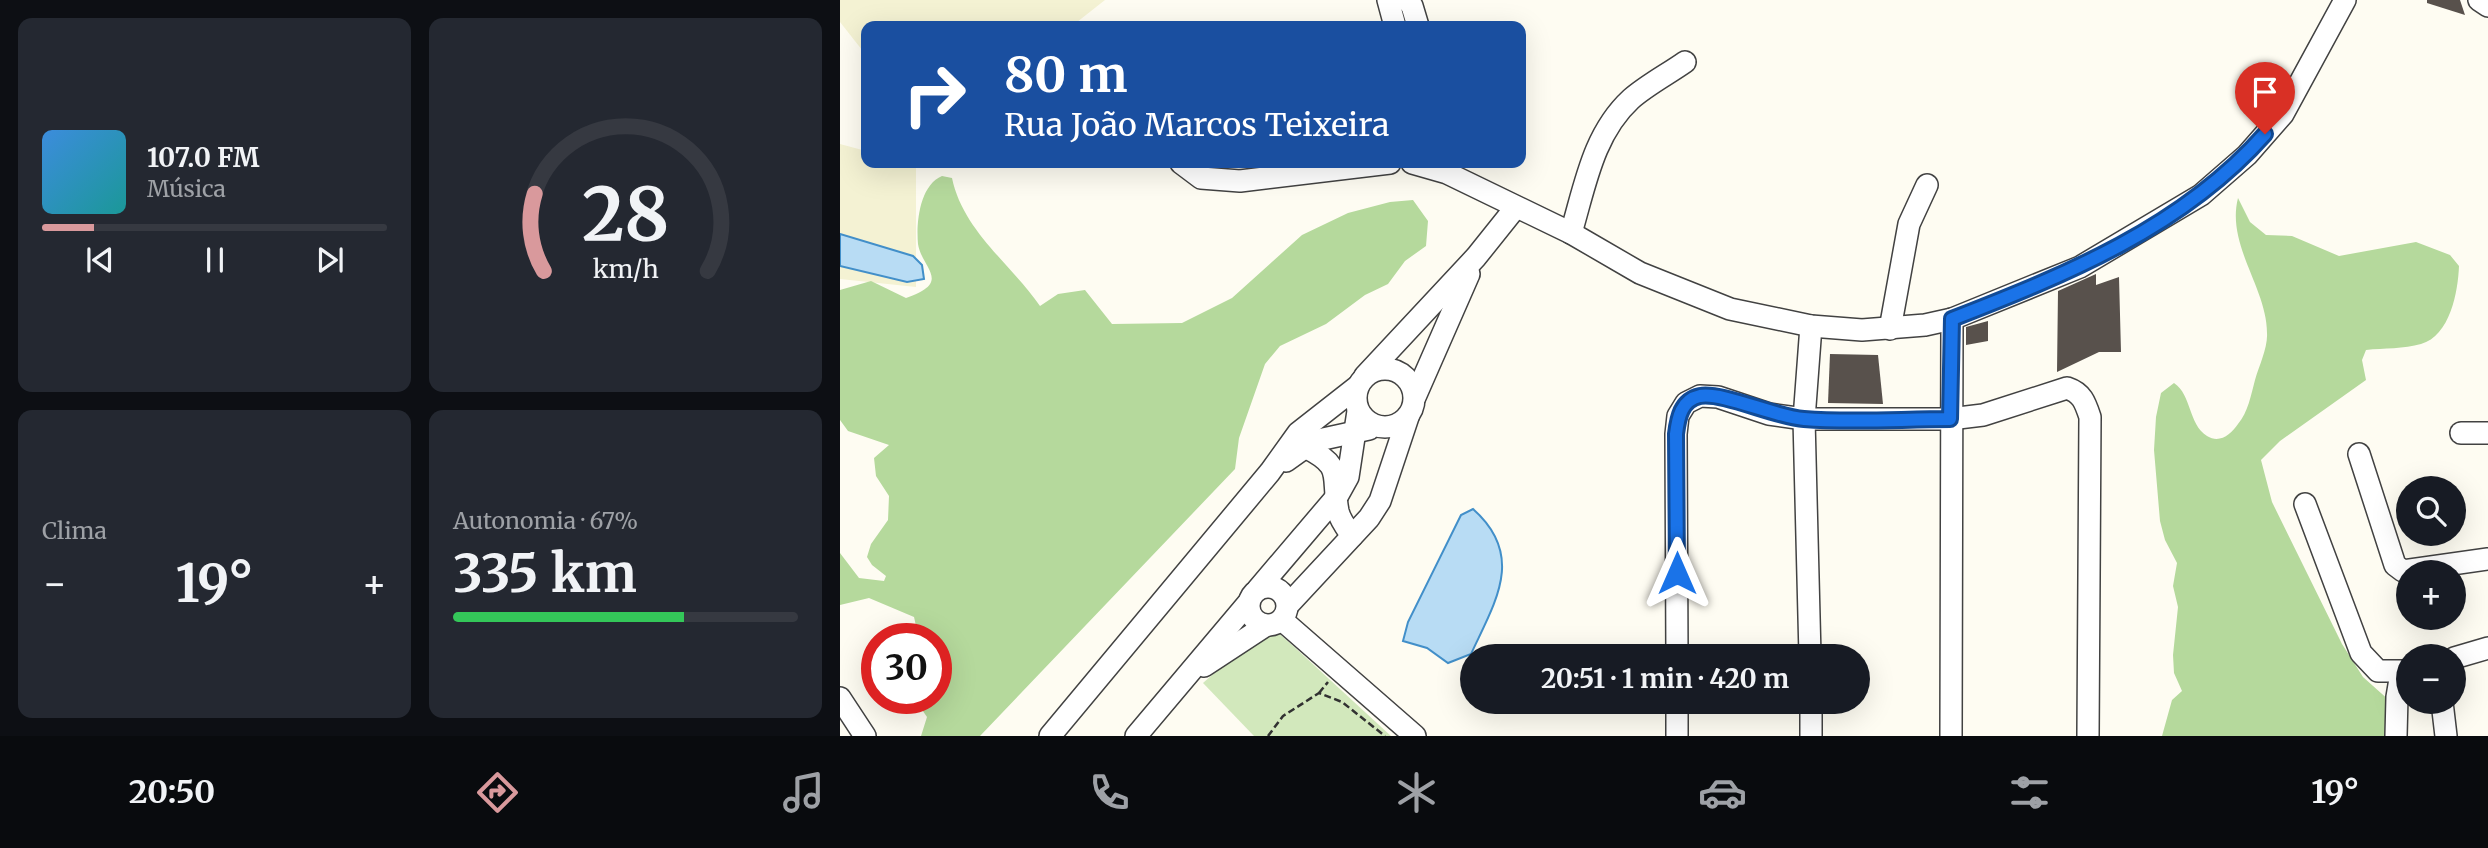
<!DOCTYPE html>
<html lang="pt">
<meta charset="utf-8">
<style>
:root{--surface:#171b24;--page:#242831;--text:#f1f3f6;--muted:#9ea1a6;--line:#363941;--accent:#d9999c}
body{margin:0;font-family:Merriweather,serif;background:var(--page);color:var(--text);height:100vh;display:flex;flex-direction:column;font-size:26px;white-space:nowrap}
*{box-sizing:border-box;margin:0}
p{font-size:23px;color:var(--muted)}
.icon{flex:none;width:38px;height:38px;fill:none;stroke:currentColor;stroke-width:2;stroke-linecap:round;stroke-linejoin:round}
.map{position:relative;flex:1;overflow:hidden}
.drawer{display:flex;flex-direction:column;gap:18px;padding:18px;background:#0d0f14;width:840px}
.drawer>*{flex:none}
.hud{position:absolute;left:21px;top:21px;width:665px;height:147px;border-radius:14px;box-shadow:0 7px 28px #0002;background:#1a4fa0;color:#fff;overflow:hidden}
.tools{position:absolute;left:1556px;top:476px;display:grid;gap:14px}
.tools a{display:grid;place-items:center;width:70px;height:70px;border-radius:50%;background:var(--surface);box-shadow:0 7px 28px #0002;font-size:35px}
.speed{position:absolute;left:21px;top:623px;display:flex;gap:14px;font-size:35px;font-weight:700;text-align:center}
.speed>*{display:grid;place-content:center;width:91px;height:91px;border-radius:50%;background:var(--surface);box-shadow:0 7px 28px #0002;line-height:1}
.speed .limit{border:10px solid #d22;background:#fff;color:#111}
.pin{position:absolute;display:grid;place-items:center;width:60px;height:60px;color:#fff;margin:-72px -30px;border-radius:50% 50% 50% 0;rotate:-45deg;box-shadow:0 0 7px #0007}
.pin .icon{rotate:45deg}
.me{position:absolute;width:77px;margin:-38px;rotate:0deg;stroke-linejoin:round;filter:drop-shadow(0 0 5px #0008)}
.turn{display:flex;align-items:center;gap:24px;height:147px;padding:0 28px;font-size:32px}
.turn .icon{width:91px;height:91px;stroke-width:2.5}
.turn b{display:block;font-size:49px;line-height:60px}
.big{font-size:52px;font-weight:700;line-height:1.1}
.drawer .widget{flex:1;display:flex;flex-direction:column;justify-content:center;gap:10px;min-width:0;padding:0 24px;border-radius:14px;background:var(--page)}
.drawer .dial{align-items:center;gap:0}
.dial svg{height:182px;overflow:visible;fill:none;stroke:var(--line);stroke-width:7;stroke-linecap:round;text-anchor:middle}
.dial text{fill:var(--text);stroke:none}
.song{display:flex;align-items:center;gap:21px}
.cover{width:84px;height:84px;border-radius:10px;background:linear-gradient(135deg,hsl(210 70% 55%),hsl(180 70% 35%))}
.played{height:7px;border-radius:4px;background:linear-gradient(90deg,var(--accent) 15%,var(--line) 15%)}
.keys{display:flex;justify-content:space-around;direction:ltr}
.heat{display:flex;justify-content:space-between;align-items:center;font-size:38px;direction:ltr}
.charge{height:10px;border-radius:5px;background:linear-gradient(90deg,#34c759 67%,var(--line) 0)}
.drawer .tiles{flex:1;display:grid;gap:18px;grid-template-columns:repeat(2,1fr)}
.trip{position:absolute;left:620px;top:644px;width:410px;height:70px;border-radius:35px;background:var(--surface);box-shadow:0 7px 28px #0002;font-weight:700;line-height:70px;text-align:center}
.tabs{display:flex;height:112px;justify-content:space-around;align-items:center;background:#090b0e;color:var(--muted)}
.tabs .icon{width:49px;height:49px}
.tabs .current{color:var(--accent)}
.tabs b{font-size:32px;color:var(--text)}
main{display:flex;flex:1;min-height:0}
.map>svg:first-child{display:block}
.farmland{fill:#f4f2d3}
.green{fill:#d2e8bc}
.forest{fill:#b5d99c}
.water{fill:#b8dcf4;stroke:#428fc9;stroke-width:2}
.building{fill:#58514c}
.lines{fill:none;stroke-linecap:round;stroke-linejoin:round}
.minor-casing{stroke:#424242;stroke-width:24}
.path{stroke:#313131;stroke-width:2.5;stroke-dasharray:7 3.5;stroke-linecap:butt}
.minor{stroke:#fff;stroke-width:21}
.route-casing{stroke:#114b97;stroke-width:18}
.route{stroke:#1a73e8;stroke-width:12}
</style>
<main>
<section class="drawer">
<div class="tiles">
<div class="widget">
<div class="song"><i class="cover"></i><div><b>107.0 FM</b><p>Música</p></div></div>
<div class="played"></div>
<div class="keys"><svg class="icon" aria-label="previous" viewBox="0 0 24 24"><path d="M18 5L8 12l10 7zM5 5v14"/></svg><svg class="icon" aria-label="pause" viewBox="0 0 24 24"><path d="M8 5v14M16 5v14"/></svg><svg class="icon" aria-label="next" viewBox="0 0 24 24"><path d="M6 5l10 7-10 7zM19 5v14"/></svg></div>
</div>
<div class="widget dial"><svg viewBox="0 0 100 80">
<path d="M14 69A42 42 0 1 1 86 69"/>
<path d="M14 69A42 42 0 0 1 10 35" stroke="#d9999c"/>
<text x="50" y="56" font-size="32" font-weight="700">28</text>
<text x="50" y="72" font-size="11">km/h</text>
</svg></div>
<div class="widget"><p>Clima</p>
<div class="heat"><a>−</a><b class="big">19°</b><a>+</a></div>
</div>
<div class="widget"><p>Autonomia · 67%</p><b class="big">335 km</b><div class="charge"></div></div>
</div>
</section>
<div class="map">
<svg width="1648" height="736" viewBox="0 0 1648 736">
<rect width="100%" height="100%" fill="#fefcf2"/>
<g class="farmland">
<path d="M0,0H265L232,26H26V55L0,22Z"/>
<path d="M0,144L26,151V163L76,164V287L0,279Z"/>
</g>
<path class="green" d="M435,630L451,644L551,736H414L363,683L420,633Z"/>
<g class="forest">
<path d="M102,176L112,178C123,231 172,265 200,306L218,294L245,290L272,324L342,323L392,298L462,235L508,213L550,202L573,200L588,221L586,246L565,261L548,284L525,295L486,324L440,346L425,364L399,438L395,469L140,736H81L87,717L74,698H96V639H79L74,617L29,598L0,605V553L19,578L44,581L46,576L32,565L27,557L31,544L48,520L49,496L36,476L34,458L49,445L8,431L0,420V290L31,281L66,298C113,282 82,269 78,244C76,222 80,185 102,176Z"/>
<path d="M1398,198L1410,222L1426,235L1452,236L1499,256L1576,242L1610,255L1619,266C1618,292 1610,336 1581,344C1564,349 1544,348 1526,350L1522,360L1526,380L1440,441L1421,460L1432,502L1502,644L1523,677L1551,702L1563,736H1322L1332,700L1342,691L1334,673L1333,655L1338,607L1333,586L1337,563L1325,540L1320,521L1314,450L1316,417L1321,393L1334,383C1352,395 1348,424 1367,436C1380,444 1391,434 1398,424C1408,412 1411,395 1415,380C1419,366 1428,347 1427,333C1427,288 1386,245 1398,198Z"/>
</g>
<g class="water">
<path d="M0,234L73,256L82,265L84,279L67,282L0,266Z"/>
<path d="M633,509C686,556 655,602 631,654L608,663L587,648L563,641L568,622L621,515Z"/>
</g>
<g class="building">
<path d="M1587,0H1620L1625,15L1587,3Z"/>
<path d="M1256,274V285L1279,277L1281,352H1259L1217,372L1218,291Z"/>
<path d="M1148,321V341L1126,345V327Z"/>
<path d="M990,354L1038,355L1043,404L988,403Z"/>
</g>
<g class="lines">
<defs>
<g id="minor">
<path d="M548,0L555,26"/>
<path d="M567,0L572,6L578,26"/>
<path d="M1639,0L1648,6"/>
<path d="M341,163L361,178L400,181L550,163"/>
<path d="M572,163L607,173L731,233L800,273L890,309L971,326L1022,330L1085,325L1112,319L1240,267L1361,195L1407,155L1443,114L1505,0"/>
<path d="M731,233C745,186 753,134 791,99C807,85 828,74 845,62"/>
<path d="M1050,329L1069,224L1087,185"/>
<circle cx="545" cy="398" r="29"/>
<path d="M525,376L636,257L676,207"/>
<path d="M575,397L629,274"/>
<path d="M1621,433H1648"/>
<path d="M465,447C505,467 491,475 498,511C500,520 507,529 512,536"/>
<path d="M1519,454L1555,565L1563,571L1648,559"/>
<path d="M446,461L474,441L529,429"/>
<path d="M1465,504L1521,653L1538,671H1568"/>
<circle cx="428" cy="606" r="19"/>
<path d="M418,589L498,495L508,477L518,411"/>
<path d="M448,605L529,518L540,501L568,417"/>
<path d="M442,620L575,736"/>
<path d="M837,656L836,434L838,416L846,403L860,396L878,397L929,414L964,419H1110L1143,415L1227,388C1242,393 1245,402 1250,417L1248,736"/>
<path d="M970,656L964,419L971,326"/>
<path d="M1614,658L1648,648"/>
<path d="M364,666L425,626"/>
<path d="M0,698L25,736"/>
<path d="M837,702V736"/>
<path d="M971,702V736"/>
<path d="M1602,702L1606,736"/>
<path d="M210,736L430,472L458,433L518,386"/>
<path d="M296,736L409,602"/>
<path d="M1111,736L1112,319"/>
<path d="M1556,736L1557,697L1561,673"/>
</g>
</defs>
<use href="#minor" class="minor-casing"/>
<g class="path">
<path d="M479,693L488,682"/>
<path d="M428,736L443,716L479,693L502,702L545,736"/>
</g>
<use href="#minor" class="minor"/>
</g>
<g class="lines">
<defs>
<path id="route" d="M837,573L836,434C838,418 841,400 860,396C883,392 935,417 964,419C1012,423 1062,419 1110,419L1112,319C1225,275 1342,228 1425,134"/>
</defs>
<use href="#route" class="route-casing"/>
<use href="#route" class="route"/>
</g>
</svg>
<div class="tools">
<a><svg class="icon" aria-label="search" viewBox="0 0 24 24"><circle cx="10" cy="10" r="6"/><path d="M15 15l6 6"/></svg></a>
<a>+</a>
<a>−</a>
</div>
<div class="speed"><div class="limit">30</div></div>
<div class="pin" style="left:1425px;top:134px;background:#d93025"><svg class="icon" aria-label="arrive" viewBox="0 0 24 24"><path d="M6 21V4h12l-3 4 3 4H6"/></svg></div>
<svg class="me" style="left:837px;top:573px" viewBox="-20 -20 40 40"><path d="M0-17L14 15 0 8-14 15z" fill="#1a73e8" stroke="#fff" stroke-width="4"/></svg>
<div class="trip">20:51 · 1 min · 420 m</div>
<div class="hud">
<div class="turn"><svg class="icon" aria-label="right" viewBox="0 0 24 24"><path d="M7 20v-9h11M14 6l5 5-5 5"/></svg><div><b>80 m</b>Rua João Marcos Teixeira</div></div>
</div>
</div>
</main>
<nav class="tabs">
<b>20:50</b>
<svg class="icon current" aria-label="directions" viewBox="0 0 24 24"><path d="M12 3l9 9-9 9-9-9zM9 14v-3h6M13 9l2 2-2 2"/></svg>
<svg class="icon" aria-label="music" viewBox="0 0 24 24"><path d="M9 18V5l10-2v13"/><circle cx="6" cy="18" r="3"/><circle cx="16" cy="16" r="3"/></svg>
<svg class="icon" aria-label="phone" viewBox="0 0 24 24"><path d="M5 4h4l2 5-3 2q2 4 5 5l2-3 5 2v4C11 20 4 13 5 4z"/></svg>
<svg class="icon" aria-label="climate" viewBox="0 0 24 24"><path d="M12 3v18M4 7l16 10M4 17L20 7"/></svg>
<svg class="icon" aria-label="car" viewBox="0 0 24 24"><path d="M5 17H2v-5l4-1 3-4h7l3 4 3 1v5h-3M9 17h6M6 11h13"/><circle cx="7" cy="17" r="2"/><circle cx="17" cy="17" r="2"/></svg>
<svg class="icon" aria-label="filters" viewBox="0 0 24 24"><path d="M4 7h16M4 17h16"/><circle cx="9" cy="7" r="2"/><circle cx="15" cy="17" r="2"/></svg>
<b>19°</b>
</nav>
